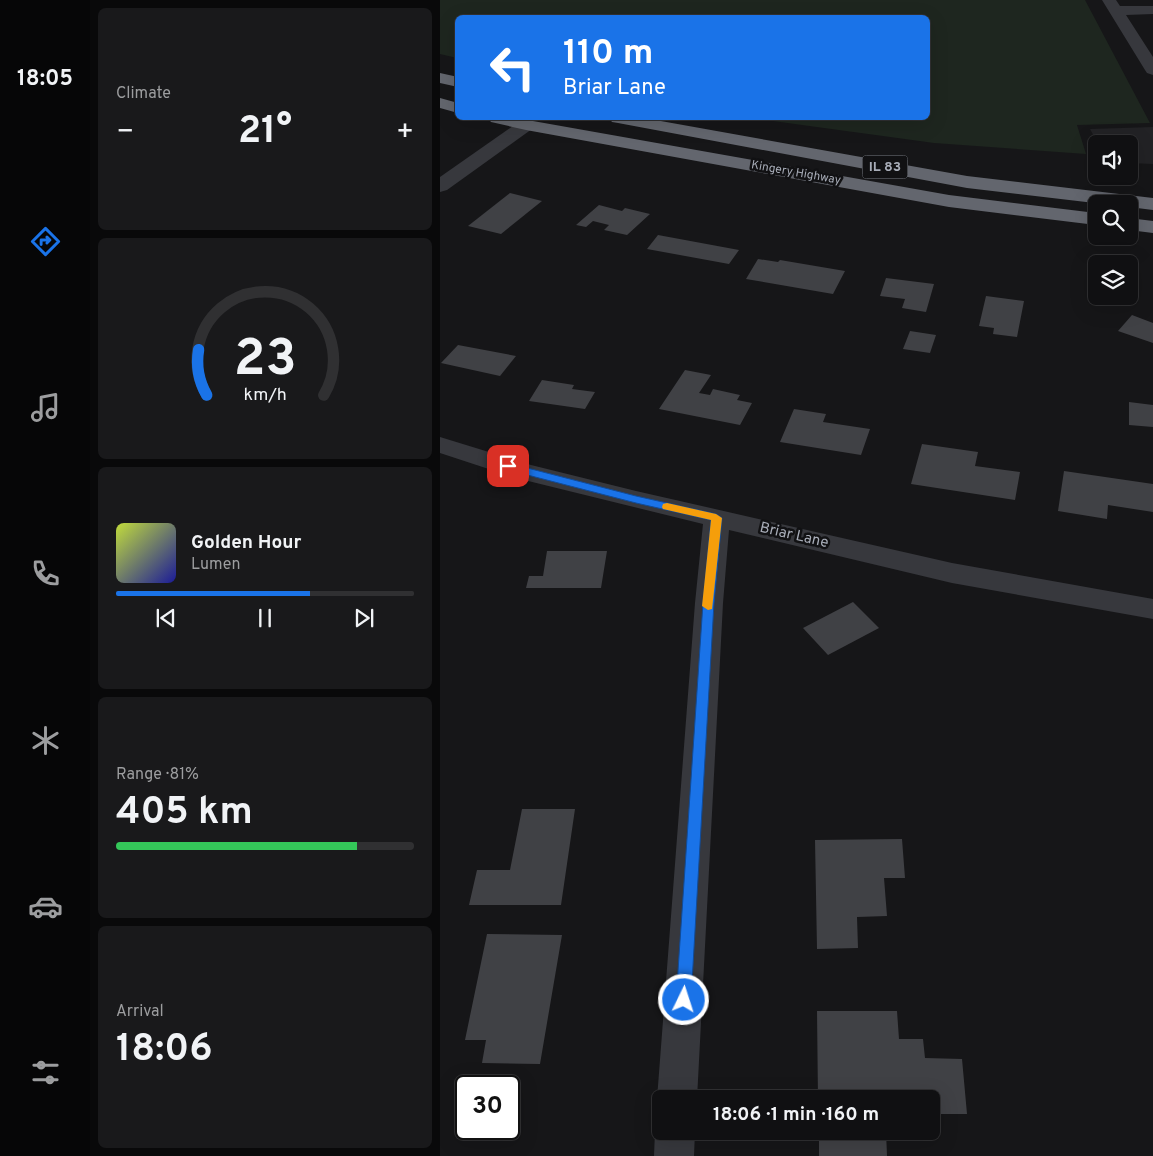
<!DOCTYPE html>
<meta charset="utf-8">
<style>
:root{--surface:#101012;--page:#19191b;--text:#f1f3f6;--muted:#9c9d9f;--line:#303032;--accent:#1a73e8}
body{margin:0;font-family:Overpass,sans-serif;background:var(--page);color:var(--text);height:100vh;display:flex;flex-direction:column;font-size:19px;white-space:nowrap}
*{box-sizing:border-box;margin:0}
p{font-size:16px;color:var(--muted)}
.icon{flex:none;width:28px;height:28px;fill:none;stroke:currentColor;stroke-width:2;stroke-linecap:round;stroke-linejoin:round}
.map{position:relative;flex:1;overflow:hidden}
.details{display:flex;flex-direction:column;gap:8px;padding:8px;background:#09090a;width:350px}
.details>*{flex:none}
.banner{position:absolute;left:15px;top:15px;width:475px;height:105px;border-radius:8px;box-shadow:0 5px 20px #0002,0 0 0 1px var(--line);background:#1a73e8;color:#fff;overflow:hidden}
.buttons{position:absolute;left:648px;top:135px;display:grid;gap:10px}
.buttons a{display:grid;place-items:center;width:50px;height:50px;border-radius:8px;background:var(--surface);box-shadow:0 5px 20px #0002,0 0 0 1px var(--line);font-size:25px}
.speed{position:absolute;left:15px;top:1075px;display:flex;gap:10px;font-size:25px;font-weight:700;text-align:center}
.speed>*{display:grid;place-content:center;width:65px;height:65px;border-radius:50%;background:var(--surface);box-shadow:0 5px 20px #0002,0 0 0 1px var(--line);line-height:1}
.speed .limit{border:2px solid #111;border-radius:8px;background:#fff;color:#111}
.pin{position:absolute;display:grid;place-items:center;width:42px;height:42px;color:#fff;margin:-21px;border-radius:10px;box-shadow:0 2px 8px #0006}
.me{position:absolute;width:55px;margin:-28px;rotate:4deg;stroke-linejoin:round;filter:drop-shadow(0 0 4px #0008)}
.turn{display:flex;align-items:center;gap:18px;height:105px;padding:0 25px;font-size:22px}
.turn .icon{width:65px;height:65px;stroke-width:2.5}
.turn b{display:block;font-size:35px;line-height:42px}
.big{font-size:38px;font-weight:700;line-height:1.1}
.details .tile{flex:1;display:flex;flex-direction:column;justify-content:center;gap:8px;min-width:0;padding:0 18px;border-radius:8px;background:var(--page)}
.details .dial{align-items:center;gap:0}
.dial svg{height:130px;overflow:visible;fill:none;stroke:var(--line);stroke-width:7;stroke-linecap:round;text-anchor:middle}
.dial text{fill:var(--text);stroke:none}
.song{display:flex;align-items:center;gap:15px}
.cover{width:60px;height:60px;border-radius:8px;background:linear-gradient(135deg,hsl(70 70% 55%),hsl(240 70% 35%))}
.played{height:5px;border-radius:2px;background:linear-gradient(90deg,var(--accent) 65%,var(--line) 65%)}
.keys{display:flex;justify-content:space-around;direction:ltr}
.heat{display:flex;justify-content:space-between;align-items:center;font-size:28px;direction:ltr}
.charge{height:8px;border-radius:4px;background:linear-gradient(90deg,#34c759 81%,var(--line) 0)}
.trip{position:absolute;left:212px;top:1090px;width:288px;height:50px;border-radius:8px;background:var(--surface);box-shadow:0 5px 20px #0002,0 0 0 1px var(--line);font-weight:700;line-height:50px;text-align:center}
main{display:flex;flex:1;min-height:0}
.tab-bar{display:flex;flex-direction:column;width:90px;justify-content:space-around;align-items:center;background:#060607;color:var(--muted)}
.tab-bar .icon{width:35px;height:35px}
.tab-bar .current{color:var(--accent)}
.tab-bar b{font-size:22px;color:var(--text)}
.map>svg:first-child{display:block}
.built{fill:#222225}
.green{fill:#1e261f}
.building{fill:#404145}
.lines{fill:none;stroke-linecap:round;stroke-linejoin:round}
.minor{fill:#37383d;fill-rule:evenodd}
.highway{fill:#63666e;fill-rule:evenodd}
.route{fill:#1a73e8;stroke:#114b97}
.slow{fill:#f59e0b}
.labels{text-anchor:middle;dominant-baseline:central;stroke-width:5;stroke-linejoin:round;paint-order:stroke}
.far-street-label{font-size:12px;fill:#a8adb8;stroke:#111113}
.shield{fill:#111113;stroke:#7b7e86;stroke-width:1}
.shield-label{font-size:14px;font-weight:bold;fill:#a8adb8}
.street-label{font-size:15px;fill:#a8adb8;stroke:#111113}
</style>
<main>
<nav class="tab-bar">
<b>18:05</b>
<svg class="icon current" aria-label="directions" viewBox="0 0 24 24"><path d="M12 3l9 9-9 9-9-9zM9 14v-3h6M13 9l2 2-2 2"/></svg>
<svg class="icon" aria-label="music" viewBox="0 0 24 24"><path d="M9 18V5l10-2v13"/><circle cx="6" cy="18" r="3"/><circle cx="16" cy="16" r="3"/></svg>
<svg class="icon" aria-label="phone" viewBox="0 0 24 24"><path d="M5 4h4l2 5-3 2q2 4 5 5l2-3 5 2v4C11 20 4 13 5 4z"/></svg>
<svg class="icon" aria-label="climate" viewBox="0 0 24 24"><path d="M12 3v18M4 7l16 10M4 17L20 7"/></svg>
<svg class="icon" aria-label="car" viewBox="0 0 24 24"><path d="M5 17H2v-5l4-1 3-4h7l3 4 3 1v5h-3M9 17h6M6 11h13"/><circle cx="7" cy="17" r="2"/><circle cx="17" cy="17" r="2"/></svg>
<svg class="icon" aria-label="filters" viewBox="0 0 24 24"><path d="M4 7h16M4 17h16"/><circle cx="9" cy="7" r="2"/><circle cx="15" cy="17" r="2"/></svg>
</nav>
<section class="details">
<div class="tile"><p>Climate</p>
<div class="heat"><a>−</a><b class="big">21°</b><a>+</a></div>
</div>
<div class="tile dial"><svg viewBox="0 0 100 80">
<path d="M14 69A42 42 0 1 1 86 69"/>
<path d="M14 69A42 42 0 0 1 9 41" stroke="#1a73e8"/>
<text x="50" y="56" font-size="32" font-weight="700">23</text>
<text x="50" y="72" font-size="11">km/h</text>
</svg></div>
<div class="tile">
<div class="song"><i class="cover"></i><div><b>Golden Hour</b><p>Lumen</p></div></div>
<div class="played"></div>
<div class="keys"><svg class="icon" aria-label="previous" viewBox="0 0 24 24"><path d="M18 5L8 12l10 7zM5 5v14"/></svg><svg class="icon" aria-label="pause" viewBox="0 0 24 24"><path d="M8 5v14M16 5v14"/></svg><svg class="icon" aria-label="next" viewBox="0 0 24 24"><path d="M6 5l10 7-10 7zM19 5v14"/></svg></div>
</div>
<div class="tile"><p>Range · 81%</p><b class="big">405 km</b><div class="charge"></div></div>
<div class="tile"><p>Arrival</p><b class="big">18:06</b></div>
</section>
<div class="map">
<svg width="713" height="1156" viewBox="0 0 713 1156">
<rect width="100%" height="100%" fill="#161618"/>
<path class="built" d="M713,127V164L689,163V144H658L650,129Z"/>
<path class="green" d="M0,0H645L710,123L637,125L646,154L494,143L311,118H488V18H18L17,58L0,54Z"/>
<g class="building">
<path d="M70,193L102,201L61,234L28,226Z"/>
<path d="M159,205L182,211L185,208L210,214L187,235L164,230L169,225L153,221L146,227L136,225Z"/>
<path d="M218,235L299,250L289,264L207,249Z"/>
<path d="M318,259L338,262L340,260L405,271L393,294L306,279Z"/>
<path d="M446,278L494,284L486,312L462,308L465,299L440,296Z"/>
<path d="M546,296L584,301L577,337L553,334L554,328L539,326Z"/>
<path d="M692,315L713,323V343L678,331Z"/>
<path d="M470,331L496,335L490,353L463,349Z"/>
<path d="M18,345L76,356L60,376L1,363Z"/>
<path d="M245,370L271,375L259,393L270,395L273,389L300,395L297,400L312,403L300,425L219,409Z"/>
<path d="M102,380L134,385L132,389L155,392L145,409L89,401Z"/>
<path d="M689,402L713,405V427L689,425Z"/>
<path d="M354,409L386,414L383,422L430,429L421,455L340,442Z"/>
<path d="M482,444L538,452L535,466L580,472L575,500L471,484Z"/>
<path d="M624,471L713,484V512L668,505L667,519L618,511Z"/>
<path d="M107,551H167L161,588H86L89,576H103Z"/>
<path d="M413,602L439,628L388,655L363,628Z"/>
<path d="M82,809H135L121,905H29L37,870H70Z"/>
<path d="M462,839L465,878H444L447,916L417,917L418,948L377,949L375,840Z"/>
<path d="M47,934L122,935L100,1064L42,1063L46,1040H25Z"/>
<path d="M377,1011H457L459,1039H483L485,1058L522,1059L527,1114H491V1099H378Z"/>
<path d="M379,1131H446L447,1156H379Z"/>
</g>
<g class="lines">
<g class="minor">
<path d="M662,0H676L680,6H713V14L686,15L713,57V75L707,73L705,70Z"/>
<path d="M86,120L92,121L95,125L92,129L7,190L0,192V177L80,121Z"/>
<path d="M0,437L91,465L196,491L512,563L713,599V619L512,583L289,530L283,603L257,1099H221V1108L217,1099L255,603L263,524L76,478L0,453Z"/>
<path d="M221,1117V1131H255L254,1156H214L215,1131Z"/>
</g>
<g class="highway">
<path d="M0,73L18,77V87L0,83Z"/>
<path d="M0,98L18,103V113L0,108Z"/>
<path d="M48,118H76L509,195L656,213V225L509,207L86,130L51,122Z"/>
<path d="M169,118H204L527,176L713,198V210L689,207V204H663L527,188L178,123L172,122Z"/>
<path d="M689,218L713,221V233L689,230Z"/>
</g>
</g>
<path class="route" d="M68,463L196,496L276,514L282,518L274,603L251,1000L249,1005L244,1007L238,1005L236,1000L263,603L271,520L196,503L64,469L63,466L64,464Z"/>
<path class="slow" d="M227,503L276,514L282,518L272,609L268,610L262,606L271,520L223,509L222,507L223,504Z"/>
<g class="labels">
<g class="far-street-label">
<text transform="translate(356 173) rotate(10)">Kingery Highway</text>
</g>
<rect class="shield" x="422.5" y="155.5" width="45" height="23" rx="4"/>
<g class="shield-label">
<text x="445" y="167">IL 83</text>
</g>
<g class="street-label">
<text transform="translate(354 536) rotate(13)">Briar Lane</text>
</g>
</g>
</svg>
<div class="buttons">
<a><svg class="icon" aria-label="sound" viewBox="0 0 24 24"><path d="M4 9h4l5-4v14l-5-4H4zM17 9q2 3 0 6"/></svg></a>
<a><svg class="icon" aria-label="search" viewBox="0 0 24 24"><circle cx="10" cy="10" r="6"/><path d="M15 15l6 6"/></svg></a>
<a><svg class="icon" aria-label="layers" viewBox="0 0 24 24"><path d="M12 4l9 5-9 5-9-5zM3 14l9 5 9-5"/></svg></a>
</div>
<div class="speed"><div class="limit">30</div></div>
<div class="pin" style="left:68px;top:466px;background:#d93025"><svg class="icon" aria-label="arrive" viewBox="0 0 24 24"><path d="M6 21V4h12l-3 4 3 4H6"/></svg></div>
<svg class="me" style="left:244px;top:1000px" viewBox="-20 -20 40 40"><circle r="17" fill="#1a73e8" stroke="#fff" stroke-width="3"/><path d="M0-11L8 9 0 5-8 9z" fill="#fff"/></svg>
<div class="trip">18:06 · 1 min · 160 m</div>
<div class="banner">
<div class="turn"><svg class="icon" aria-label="left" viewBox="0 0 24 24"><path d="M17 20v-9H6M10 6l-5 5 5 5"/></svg><div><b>110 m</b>Briar Lane</div></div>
</div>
</div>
</main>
